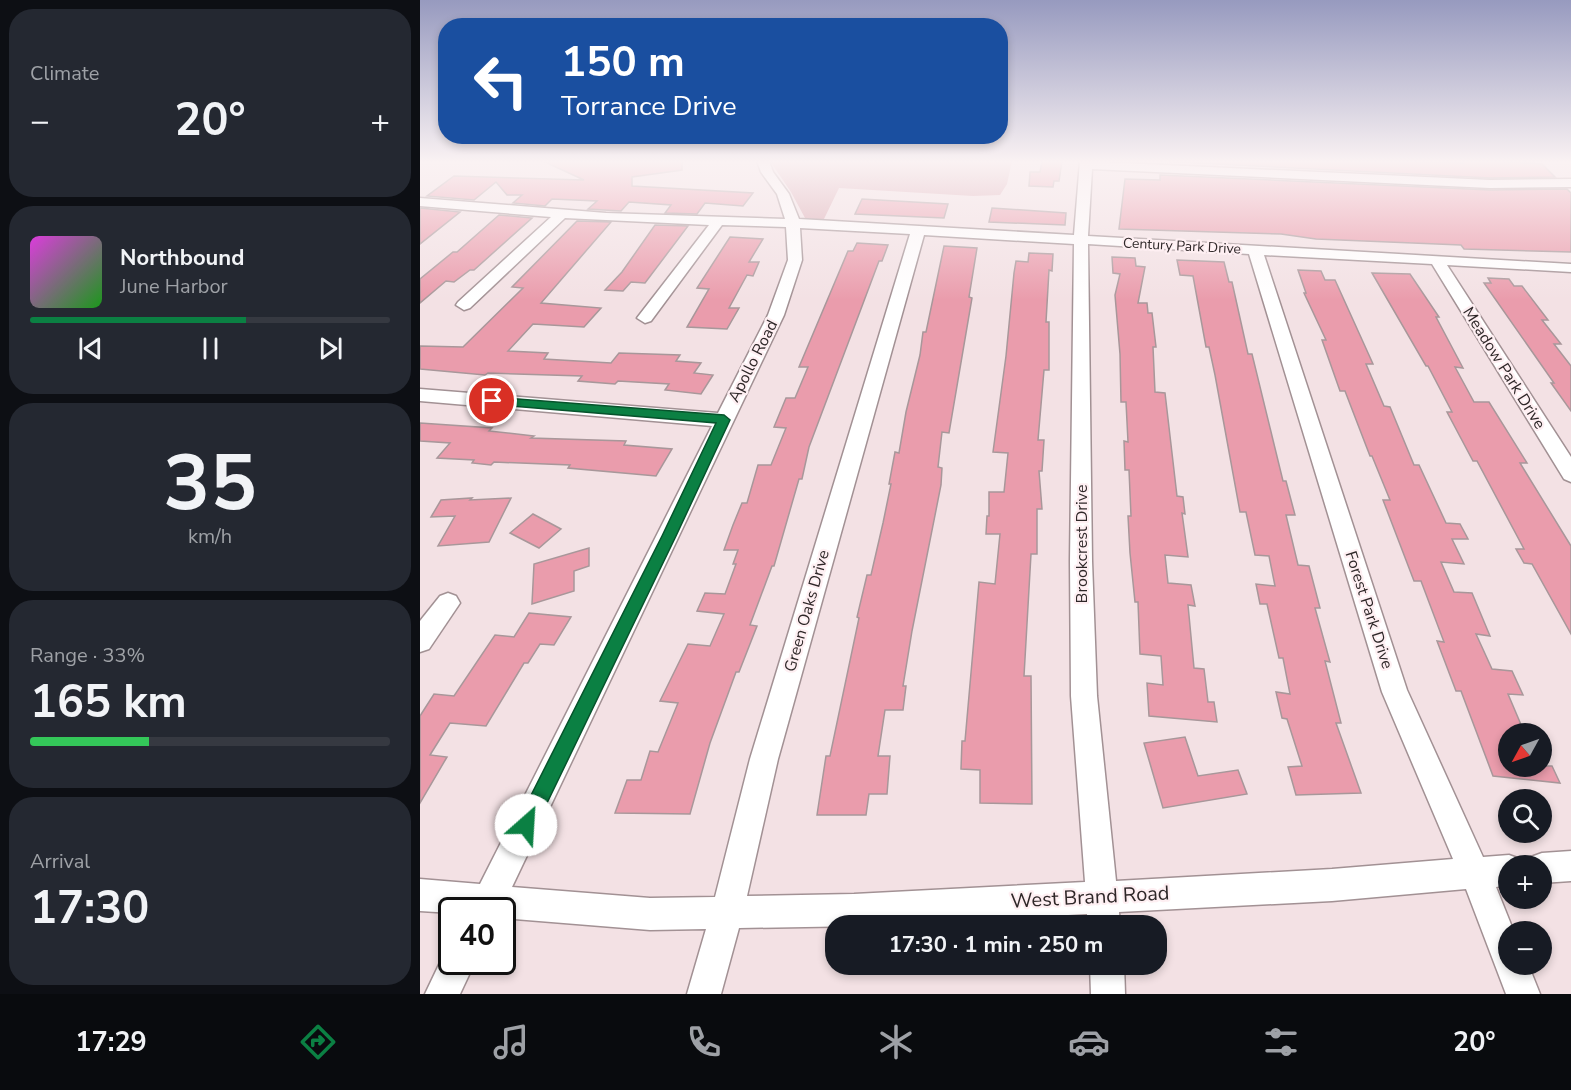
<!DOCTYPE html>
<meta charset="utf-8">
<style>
:root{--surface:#171b24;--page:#242831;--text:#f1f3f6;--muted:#9ea1a6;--line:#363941;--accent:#0b8043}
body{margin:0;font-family:"Nunito Sans",sans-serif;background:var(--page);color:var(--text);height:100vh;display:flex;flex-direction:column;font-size:22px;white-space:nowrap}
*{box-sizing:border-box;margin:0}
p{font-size:20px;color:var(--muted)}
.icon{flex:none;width:33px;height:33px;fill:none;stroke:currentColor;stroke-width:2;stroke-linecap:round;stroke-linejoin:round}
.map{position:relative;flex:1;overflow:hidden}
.side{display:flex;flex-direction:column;gap:9px;padding:9px;background:#0d0f14;width:420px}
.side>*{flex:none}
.top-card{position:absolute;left:18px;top:18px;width:570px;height:126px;border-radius:24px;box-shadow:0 3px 9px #0003;background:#1a4fa0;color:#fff;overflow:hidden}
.needle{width:39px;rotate:230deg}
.fabs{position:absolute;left:1078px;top:723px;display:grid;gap:12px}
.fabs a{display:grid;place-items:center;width:54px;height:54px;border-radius:50%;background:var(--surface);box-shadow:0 3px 9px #0003;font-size:30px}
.speed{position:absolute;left:18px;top:897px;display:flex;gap:12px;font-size:30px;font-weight:700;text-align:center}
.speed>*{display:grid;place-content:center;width:78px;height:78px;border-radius:50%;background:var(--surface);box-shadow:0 3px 9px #0003;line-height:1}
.speed .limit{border:3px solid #111;border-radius:9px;background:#fff;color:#111}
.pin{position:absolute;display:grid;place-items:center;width:51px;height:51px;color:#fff;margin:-26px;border:3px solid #fff;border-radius:50%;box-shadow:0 2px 6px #0007}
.me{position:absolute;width:66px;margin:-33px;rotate:26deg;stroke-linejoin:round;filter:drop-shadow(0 0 4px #0008)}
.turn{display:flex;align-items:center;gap:21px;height:126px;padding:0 24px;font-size:27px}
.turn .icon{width:78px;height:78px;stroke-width:2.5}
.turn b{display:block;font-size:42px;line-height:51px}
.big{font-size:45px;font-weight:700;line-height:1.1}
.side .tile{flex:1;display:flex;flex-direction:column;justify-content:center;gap:9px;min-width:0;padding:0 21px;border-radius:24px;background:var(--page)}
.side .dial{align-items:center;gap:0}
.dial b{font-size:78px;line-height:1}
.song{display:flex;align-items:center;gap:18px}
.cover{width:72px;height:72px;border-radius:9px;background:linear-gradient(135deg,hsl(300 70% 55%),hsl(120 70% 35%))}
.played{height:6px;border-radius:3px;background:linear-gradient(90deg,var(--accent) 60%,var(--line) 60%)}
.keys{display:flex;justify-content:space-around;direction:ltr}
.heat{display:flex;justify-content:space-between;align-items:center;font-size:33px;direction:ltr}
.charge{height:9px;border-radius:4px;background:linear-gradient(90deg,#34c759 33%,var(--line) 0)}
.trip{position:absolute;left:405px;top:915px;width:342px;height:60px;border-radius:24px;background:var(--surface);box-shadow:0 3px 9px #0003;font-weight:700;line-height:60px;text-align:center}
.menu{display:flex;height:96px;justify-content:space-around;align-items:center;background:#090b0e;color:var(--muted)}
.menu .icon{width:42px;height:42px}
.menu .current{color:var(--accent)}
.menu b{font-size:27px;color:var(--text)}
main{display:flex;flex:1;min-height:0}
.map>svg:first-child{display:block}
.green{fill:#daa8b1}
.building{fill:#ea9cac;stroke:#a8979a;stroke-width:1.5}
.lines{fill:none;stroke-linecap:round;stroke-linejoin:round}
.minor-casing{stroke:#a29194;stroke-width:3}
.minor{fill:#fff;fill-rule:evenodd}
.route{fill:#0b8043;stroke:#07532c;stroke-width:1.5}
.labels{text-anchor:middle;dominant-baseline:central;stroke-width:4.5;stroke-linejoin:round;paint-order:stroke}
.far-street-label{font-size:14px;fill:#2e2728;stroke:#feeff2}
.street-label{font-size:16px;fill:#2e2728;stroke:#feeff2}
.near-street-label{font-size:20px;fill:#2e2728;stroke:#feeff2}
</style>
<main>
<section class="side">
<div class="tile"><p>Climate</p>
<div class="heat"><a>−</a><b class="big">20°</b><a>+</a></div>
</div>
<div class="tile">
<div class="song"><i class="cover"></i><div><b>Northbound</b><p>June Harbor</p></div></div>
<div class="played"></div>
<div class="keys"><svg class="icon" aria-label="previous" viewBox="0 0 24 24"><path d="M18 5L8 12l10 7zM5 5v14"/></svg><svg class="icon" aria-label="pause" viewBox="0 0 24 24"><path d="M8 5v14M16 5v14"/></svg><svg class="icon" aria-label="next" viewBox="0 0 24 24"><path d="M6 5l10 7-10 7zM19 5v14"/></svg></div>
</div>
<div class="tile dial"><b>35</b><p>km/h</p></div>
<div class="tile"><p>Range · 33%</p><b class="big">165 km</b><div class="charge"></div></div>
<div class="tile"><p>Arrival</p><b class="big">17:30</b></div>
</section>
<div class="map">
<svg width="1151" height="994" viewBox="0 0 1151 994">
<rect width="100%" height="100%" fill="#f3e1e4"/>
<path class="green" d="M350,161H592L587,184L580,195L553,196L419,188L404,219L400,221L385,218L371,192Z"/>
<g class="building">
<path d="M123,161H262V170L212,177V186L333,193L323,206L285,203L277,214L245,213L251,205L209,202L201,211L168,209L177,201L132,199L125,206L93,203L102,195H87L76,182L54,200L7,196L34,176L164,180Z"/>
<path d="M622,161H642L639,181H634L633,187L609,186L610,172H620Z"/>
<path d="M740,161H982L1043,163L1041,161H1078L1122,164L1135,177L1070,178Z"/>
<path d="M740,175L1070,190L1147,189L1151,193V252L1044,249L1041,245L896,239L861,234L699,229L705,179L740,180Z"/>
<path d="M442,199L476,201L528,204L524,218L435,214Z"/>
<path d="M0,208L40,212L0,244Z"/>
<path d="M572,208L646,213L645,225L569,222Z"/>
<path d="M79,215L112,218L54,270H50L34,282L26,281L0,303V279L33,252H37Z"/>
<path d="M157,221L191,222L121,303L181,308L164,327L113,324L88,351L128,353L124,359L191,363L199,353L260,355L256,361L281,363L274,373L293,375L281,394L245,390L249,384L198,381L195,384L158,381L162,376L68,373L65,375L0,369V346L43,347L103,288L92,287Z"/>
<path d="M235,225L268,226L225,283L211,282L203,291L185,290L202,272Z"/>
<path d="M310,237L343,239L329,262H339L333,276L327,275L309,308H319L307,329L267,327L289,289L277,288Z"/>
<path d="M437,243L468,245L462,261H459L389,447L382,479H379L354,566H352L330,625L337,626L319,672H316L290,743L270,814L195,813L207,780H221L230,751L238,752L258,703L240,701L268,644L290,646L304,614L277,611L285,593L305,594L316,564H313L318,550H304L313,525L322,503H327L338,465H351L366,428L354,427L366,398H375L388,367H379L428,251H433Z"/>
<path d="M524,246L557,248L549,297L552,298L529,433L522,432L518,467L522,468L521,485L492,631L483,686H486L483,710H465L458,756H470L467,794H449L446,815H397L406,756H410L439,618L437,617L447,575H451L463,523L471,484H469L475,452L479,453L486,412L500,355L503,332H506Z"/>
<path d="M609,253L633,254L632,271L629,270L626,322H629V370H624L618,440H624L622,471H619L622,509H617V554H611L604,676H611L612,804L560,803V770L541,769L542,741H545L559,582L575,584L580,534H566L567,516H569V492H584L588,453L573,452L586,356L594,273L596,261L608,262Z"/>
<path d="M692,257L715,258L716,266L725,267L718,303H727L728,313H732L736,347H733L735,392L745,393L757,496L763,497L765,514L762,513L768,557L745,555L748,583L771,585L775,606L768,605L774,668L784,669L788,702H794L797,722L729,716L727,683L743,685L741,656L720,654L718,602H715L710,553L708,516H711L709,470H705L704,441L708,442L706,402H701L700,354L695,295L700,274L693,273Z"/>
<path d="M757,260L804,262L809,282H812L828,354H832L863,481H866L875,515H866L878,565L889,566L900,608H895L910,662L905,661L921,723H916L941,793L876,795L868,767L882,766L867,719L862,718L856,692L870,694L863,658H859L847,604H840L836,584L855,586L849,556L835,555L826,512H820L795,375L789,347H786L773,276L760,275Z"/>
<path d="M878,270L901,271L905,280H915L953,364H946L964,406L970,407L994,465H999L1026,523L1040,524L1048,539H1032L1044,564L1021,562L1034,592L1052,593L1070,636L1056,634L1072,669L1092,671L1103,695L1088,694L1105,734H1089V766H1132L1140,783L1073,776L1041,691H1036L1017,641L1024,642L1001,581H994L963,500H970L952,456H950L925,391H920L902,340H906L884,293H886Z"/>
<path d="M952,273L990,274L1019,317H1016L1043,368L1035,367L1054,402H1069L1107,463H1100L1151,546V634L1112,564L1104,563L1096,549H1104L1057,461H1053L1027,412H1032L1008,366H1006Z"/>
<path d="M1068,278L1089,279L1094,286H1102L1128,320H1122L1141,344H1134L1151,366V411L1131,383H1134L1064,283H1071Z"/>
<path d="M0,423L72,428L69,431L114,436L111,438L206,441L204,445L252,449L236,476L148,468L150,465L74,462L71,465L52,463L54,460L17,458L30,443L0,441Z"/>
<path d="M52,498L50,500L91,498L69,542L18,546L35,516L11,517L21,500Z"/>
<path d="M113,514L141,529L119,548L90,533Z"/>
<path d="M169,548V566L154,571V591L112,604L114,564Z"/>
<path d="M109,613L151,617L134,645L120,644L108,663H104L66,726L30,723L10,755L27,757L0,803V716L14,694L34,696L75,635L94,637Z"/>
<path d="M765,737L778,776L818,770L827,794L743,808L724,743Z"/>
</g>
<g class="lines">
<defs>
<g id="minor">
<path d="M337,161H349L353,172L369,194L379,219L654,235L660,161L1070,180L1151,179V187L1070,188L672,169L668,236L1151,264V272L1027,265L1151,457V482L1144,479L1012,264L844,255L987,690L1063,857L1089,855L1100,859L1103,866H1089V885L1076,887L1094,932H1089V964H1108L1120,994H1086L1046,889L912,901L699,912L700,926H668L667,914L443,926L319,928L301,994H267L286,929L230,930L82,918V910H32V913L0,911V879L60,884L292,426L0,401V389L298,413L348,315L368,260L366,227L302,225L231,321L225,323L217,318L289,225L145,218L50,308L44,310L36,305L38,302L131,217L0,206V198L186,213L365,219L357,194L341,172ZM380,228L490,234L330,759L295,897L230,898L92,887L364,315L382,260ZM504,235L654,244L650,561L651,696L665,882L434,894L327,896L358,759ZM668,244L829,254L962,692L1033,859L912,869L696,881L677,696L672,561Z"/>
<path d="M28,593L36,596L40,603L9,649L0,652V621L20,596Z"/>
<path d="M1151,851V881L1122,883V866H1108L1111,857L1122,853Z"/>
<path d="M32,948V962H55L40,994H5L26,950Z"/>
<path d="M670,964H704L705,994H671Z"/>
</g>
</defs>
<use href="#minor" class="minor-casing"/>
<use href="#minor" class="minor"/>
</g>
<linearGradient id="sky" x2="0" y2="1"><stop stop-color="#979abf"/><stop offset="0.54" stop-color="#faf2f3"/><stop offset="1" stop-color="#faf2f3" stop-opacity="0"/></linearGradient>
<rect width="1151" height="300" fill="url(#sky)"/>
<path class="route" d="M72,397L304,415L310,420L256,536L113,832L106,835L99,832L96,825L99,819L242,536L296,423L67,404V398Z"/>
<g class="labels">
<g class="far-street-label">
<text transform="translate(762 246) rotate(3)">Century Park Drive</text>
</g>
<g class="street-label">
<text transform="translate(333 361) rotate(-63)">Apollo Road</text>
<text transform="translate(1084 368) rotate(58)">Meadow Park Drive</text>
<text transform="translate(662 544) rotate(-90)">Brookcrest Drive</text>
<text transform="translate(949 610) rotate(72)">Forest Park Drive</text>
<text transform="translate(387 611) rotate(-74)">Green Oaks Drive</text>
</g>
<g class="near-street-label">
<text transform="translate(670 897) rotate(-3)">West Brand Road</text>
</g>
</g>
</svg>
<div class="fabs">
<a><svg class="needle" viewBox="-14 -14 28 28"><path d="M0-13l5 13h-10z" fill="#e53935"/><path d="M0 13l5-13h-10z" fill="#9ea1a6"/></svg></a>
<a><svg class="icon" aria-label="search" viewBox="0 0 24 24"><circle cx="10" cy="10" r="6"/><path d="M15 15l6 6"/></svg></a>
<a>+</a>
<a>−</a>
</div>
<div class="speed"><div class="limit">40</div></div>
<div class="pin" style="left:72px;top:401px;background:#d93025"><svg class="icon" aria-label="arrive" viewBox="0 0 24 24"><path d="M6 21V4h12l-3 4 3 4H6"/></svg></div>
<svg class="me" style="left:106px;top:825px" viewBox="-20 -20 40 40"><circle r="19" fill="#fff"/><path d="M0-13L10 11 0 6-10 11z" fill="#0b8043"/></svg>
<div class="trip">17:30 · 1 min · 250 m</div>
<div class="top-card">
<div class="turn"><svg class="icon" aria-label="left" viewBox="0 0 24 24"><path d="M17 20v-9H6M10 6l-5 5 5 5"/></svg><div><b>150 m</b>Torrance Drive</div></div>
</div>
</div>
</main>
<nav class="menu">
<b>17:29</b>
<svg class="icon current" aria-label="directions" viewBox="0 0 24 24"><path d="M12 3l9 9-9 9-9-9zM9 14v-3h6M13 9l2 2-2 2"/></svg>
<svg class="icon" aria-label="music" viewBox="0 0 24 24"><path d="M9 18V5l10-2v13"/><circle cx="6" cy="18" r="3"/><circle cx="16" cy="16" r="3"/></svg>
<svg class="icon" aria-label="phone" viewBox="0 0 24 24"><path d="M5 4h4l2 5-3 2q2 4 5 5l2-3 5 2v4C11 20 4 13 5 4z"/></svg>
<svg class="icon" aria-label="climate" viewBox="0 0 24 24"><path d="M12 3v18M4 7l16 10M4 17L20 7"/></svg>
<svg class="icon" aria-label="car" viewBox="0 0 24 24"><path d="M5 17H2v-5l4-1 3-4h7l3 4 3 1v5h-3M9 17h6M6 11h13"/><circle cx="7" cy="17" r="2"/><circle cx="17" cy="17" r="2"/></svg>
<svg class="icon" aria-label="filters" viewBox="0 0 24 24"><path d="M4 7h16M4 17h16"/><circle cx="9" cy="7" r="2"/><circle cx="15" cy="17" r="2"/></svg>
<b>20°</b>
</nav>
